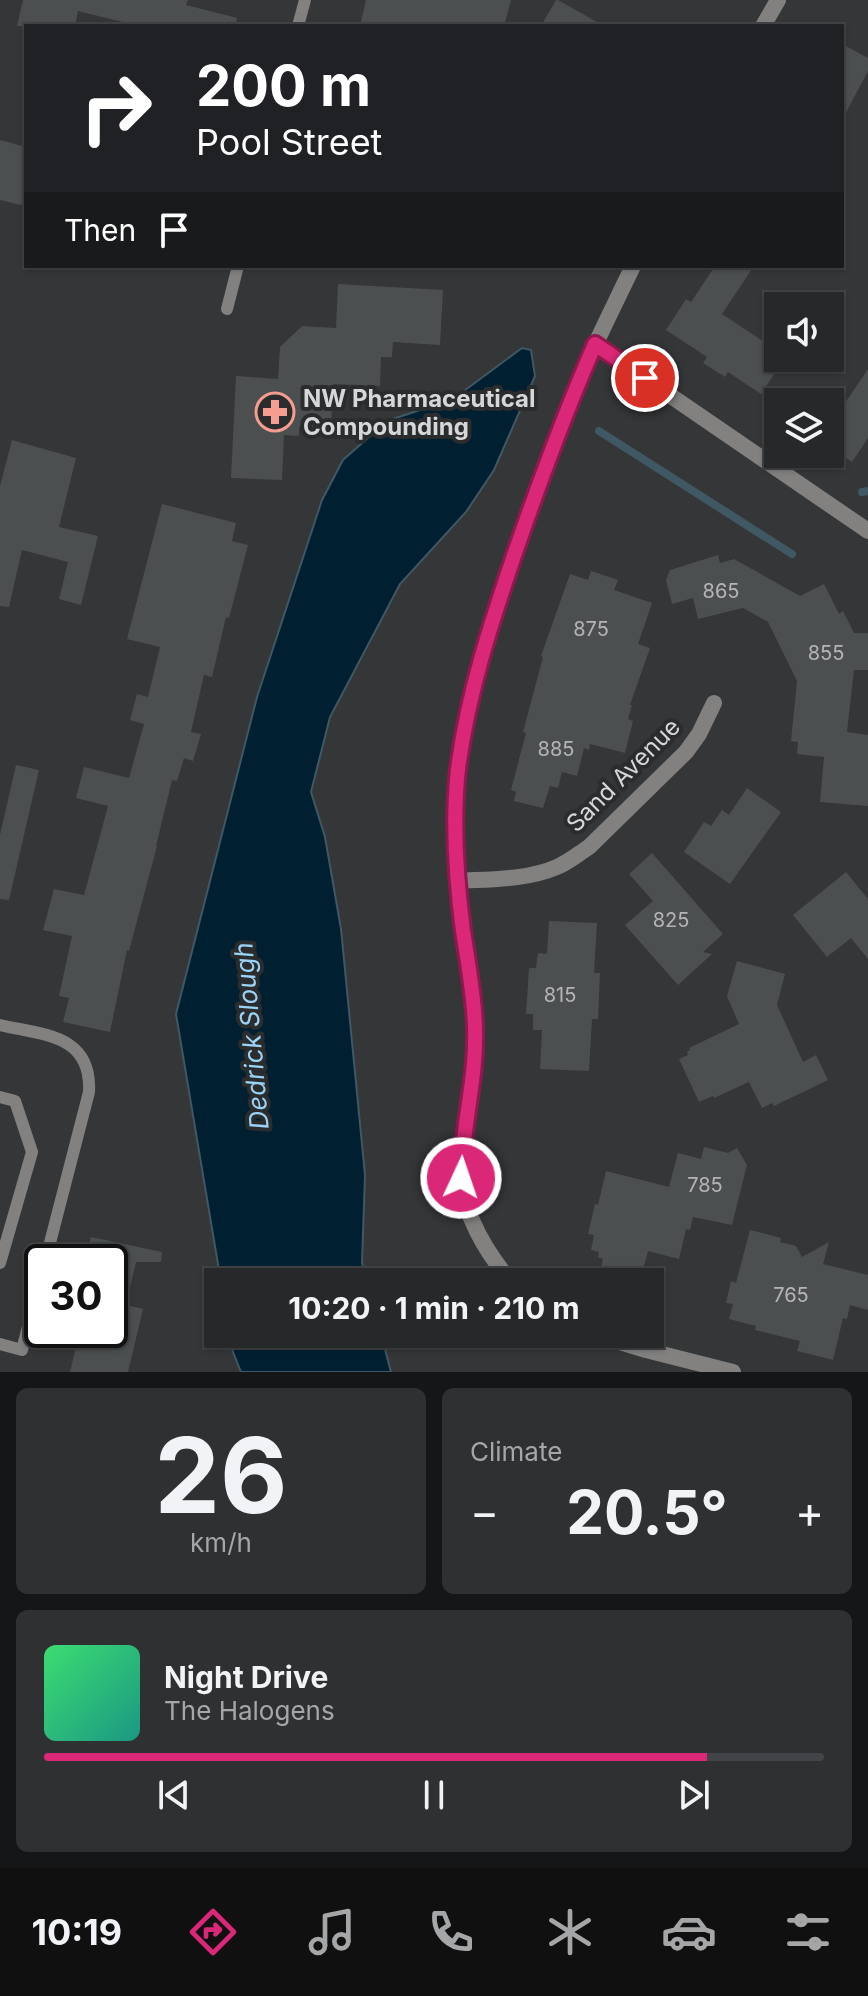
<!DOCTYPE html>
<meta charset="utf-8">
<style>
:root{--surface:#27282a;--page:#2f3032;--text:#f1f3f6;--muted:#a4a6a8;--line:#434447;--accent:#db2777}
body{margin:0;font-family:Inter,sans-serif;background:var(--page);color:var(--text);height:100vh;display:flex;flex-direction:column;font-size:30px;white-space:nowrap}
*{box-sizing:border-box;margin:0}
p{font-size:26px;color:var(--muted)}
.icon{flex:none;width:44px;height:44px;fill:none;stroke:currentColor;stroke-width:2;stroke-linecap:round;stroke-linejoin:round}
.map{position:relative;height:1372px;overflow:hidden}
.sheet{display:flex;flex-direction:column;gap:16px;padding:16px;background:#151617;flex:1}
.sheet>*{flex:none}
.top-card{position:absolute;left:24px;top:24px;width:820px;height:244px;border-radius:0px;box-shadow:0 2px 6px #0004,0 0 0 2px var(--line);background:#202124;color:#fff;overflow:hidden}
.controls{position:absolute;left:764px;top:292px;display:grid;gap:16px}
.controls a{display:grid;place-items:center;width:80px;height:80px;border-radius:0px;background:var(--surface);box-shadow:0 2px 6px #0004,0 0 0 2px var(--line);font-size:40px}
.speed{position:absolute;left:24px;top:1244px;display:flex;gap:16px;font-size:40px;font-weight:700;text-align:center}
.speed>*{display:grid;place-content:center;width:104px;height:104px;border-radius:50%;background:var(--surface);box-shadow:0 2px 6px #0004,0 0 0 2px var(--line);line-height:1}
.speed .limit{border:4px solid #111;border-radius:12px;background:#fff;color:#111}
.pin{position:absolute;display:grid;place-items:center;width:68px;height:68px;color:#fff;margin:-34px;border:4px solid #fff;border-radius:50%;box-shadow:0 2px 8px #0007}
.me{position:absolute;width:88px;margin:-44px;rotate:3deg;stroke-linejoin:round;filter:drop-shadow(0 0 6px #0008)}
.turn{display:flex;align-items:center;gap:28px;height:168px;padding:0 40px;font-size:36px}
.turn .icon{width:104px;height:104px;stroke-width:2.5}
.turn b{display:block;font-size:56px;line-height:68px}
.then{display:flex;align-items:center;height:76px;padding:0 40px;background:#0003;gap:16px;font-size:30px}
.big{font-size:60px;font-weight:700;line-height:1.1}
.sheet .widget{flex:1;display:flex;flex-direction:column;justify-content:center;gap:12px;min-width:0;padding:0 28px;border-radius:12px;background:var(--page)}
.sheet .dial{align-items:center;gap:0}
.dial b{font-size:104px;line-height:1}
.song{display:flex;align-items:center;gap:24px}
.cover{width:96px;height:96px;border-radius:12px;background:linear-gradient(135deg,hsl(140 70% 55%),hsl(170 70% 35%))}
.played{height:8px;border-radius:4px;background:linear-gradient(90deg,var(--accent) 85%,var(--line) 85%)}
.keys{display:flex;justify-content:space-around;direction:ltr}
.heat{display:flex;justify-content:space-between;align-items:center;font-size:44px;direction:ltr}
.sheet .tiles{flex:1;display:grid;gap:16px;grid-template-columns:1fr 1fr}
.widget:last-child{grid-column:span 2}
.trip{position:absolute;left:204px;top:1268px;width:460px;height:80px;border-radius:0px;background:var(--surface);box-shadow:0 2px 6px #0004,0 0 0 2px var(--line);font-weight:700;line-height:80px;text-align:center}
.menu{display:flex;height:128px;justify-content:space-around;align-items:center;background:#101011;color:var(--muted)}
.menu .icon{width:56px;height:56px}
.menu .selected{color:var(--accent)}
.menu b{font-size:36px;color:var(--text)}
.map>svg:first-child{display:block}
.water{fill:#002032;stroke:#405764;stroke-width:2}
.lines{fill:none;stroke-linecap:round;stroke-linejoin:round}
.stream{stroke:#405764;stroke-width:8}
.building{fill:#4c4f50}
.service{stroke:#828180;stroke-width:12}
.minor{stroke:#828180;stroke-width:16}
.route-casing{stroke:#8e194d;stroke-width:20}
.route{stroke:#db2777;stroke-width:14}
.labels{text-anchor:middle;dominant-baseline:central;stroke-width:8;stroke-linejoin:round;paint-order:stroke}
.number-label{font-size:20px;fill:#b3b5b6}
.poi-label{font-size:24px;font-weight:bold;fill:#d5d7d8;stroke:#2a2c2e;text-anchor:start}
.street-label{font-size:24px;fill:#d5d7d8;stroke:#2a2c2e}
.water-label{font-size:26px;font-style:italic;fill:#9ad3f6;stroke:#2a2c2e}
</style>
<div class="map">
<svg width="868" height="1372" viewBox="0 0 868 1372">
<rect width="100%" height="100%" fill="#343638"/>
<g class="water">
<path d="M522,348L531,350L535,376L494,470L466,512L400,584L330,717L311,792L325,837L341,929L365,1175L362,1263L367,1282H221L176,1014L257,697L322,500L343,460L387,421L453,399Z"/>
<path d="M230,1334H381L391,1372H241L233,1352Z"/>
</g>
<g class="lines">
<g class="stream">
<path d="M599,431L792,554"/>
<path d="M862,492L868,491"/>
</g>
</g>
<g class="building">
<path d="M23,0H188L186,5L237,18L236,26H139L78,11L75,26H17Z"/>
<path d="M366,0H511L504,26H360Z"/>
<path d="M556,0H558L604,26H541Z"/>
<path d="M842,44L868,58V71L842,120Z"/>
<path d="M0,140L26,147V186L21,205L0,200Z"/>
<path d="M715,266H754L722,314L778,351V358L776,362L780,365L761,394L728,372L725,377L703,363L707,357L666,330L686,299L691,302Z"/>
<path d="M338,284L443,290L440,345L393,342L392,357H381L380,386L333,384L331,429L299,427V436L284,435L282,480L231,478L236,376L278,379L280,347L302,326L336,328Z"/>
<path d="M868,369V438L852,462L830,447V425Z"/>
<path d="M12,440L76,458L59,527L98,536L81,605L59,599L68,562L22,550L9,607L0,606V486Z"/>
<path d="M162,504L236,523L232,541L248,545L229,618L226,617L212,677L204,675L191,732L201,734L193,761L184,758L177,781L172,780L156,846H157L129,951L127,950L110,1032L63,1022L69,998L59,996L72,936L43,930L54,889L84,895L108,806L76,798L84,767L129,778L144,724L130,720L137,694L148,697L160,647L127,639Z"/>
<path d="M718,555L720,563L734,559L800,596L824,584L839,614L843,611L854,633H868V670H854L847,732L868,735V806L820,802L824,757L797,754L798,742L791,741L797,681L768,622L743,608L698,619L693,598L672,604L666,580L670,570Z"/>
<path d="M591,571L618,580L614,590L652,603L638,644L650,648L630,705H632L628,719L633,721L625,753L590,744L589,750L584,748L577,776L562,772L558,788L550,786L543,808L514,801L516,792L511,790L526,733L523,732L543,657L541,656L570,574L588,580Z"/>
<path d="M16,765L39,770L9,900L0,899V835Z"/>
<path d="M747,788L781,812L730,884L684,852L704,822L711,826L722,810L729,815Z"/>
<path d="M652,853L723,934L703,952L712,954L678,985L625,925L653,901L629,874Z"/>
<path d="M846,872L868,899V959L851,938L827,957L793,915Z"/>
<path d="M549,921L597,923L594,973H600L598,1019H592L589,1071L540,1069L542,1030H533V1014H526L529,968H536L538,953L547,954Z"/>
<path d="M737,961L785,974L777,1005L803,1062L816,1055L828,1080L774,1106L772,1103L762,1108L749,1082L714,1098L713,1096L699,1102L679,1059L688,1055L687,1052L690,1050L689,1048L739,1024L727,996Z"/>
<path d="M704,1147L728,1153L737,1148L747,1165L732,1225L693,1217L690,1230L686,1229L679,1259L648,1251L640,1282H598L603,1259L598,1257L599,1252L591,1250L594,1235L588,1234L595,1204L598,1205L606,1171L669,1187L678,1153L701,1159Z"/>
<path d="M750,1230L781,1238L780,1242L796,1246L802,1257L829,1242L823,1264L868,1275V1310L850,1305L847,1319L843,1318L833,1360L797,1351L800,1341L755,1330L756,1326L729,1319L733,1304L726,1303L731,1281L736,1283Z"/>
<path d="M91,1237L162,1252L161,1262H136L126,1305L143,1309L128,1372H70L80,1330H110V1262H85Z"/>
</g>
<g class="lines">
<g class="service">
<path d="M298,26L305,0"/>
<path d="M227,309L238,266"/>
<path d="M0,1025C43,1035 92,1034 89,1092L45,1262"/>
<path d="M0,1097L15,1101L32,1152L0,1263"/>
<path d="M0,1344L22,1350L42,1272"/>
</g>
<g class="minor">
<path d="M763,26L778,0"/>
<path d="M595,344L868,531"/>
<path d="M457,881C490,879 527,880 557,867C569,862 578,854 589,847L686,752L699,734L714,703"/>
<path d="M511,1282C486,1252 463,1215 461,1174C460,1126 476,1079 475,1030C475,1006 471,982 467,958C461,915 454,870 455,826C456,730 485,640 516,551C534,499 550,447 572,397C590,353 612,310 633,266"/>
<path d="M594,1334L646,1350L733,1372"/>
</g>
</g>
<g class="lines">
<defs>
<path id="route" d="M461,1178C462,1127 477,1078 475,1027C474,995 468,963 463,931C456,877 452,823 458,769C468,692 492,620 517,547C541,478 566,410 595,344L645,378"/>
</defs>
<use href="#route" class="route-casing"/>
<use href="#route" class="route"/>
</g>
<defs>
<symbol id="pharmacy-ring" viewBox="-11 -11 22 22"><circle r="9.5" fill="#2a2c2e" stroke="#f59d8f" stroke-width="1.5"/><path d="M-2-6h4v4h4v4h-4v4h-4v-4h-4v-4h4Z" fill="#f59d8f"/></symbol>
</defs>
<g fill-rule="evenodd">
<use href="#pharmacy-ring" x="253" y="390" width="44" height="44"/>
</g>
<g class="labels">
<g class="number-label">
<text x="721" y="591">865</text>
<text x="591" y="629">875</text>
<text x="826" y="653">855</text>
<text x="556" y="749">885</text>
<text x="671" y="920">825</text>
<text x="560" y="995">815</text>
<text x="705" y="1185">785</text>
<text x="791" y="1295">765</text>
</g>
<g class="poi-label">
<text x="303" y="398">NW Pharmaceutical<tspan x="303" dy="28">Compounding</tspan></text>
</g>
<g class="street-label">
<text transform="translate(623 775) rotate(-45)">Sand Avenue</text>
</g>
<g class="water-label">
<text transform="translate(251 1036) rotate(-95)">Dedrick Slough</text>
</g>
</g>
</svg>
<div class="controls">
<a><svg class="icon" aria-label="sound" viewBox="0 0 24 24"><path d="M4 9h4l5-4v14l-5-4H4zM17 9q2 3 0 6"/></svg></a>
<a><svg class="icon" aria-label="layers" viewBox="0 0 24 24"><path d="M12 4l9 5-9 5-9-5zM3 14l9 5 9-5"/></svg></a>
</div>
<div class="speed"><div class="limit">30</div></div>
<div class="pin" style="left:645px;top:378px;background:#d93025"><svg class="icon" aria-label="arrive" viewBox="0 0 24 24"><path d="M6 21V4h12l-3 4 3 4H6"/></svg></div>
<svg class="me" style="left:461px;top:1178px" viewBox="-20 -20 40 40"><circle r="17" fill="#db2777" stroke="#fff" stroke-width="3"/><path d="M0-11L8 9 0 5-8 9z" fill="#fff"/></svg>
<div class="trip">10:20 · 1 min · 210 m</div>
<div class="top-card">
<div class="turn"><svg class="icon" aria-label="right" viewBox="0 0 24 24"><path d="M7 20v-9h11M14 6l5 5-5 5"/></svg><div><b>200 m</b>Pool Street</div></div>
<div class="then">Then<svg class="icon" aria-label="arrive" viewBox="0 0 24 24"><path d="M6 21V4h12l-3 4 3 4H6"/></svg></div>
</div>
</div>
<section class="sheet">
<div class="tiles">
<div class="widget dial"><b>26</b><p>km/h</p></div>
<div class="widget"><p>Climate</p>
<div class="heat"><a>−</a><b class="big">20.5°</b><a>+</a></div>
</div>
<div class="widget">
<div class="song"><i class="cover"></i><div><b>Night Drive</b><p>The Halogens</p></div></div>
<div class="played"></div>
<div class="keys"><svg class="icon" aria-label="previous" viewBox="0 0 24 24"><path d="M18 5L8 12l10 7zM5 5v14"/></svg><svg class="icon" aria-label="pause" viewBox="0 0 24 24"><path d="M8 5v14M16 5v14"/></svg><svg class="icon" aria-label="next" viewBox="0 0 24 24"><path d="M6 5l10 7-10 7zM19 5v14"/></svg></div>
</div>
</div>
</section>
<nav class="menu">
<b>10:19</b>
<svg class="icon selected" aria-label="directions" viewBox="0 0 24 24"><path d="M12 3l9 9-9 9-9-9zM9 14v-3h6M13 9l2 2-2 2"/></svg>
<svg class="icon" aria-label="music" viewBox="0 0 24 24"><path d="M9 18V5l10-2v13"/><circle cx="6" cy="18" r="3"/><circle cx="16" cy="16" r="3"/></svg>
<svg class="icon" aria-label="phone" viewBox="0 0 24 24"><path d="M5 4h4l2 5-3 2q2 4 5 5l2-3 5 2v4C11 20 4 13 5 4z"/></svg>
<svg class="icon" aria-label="climate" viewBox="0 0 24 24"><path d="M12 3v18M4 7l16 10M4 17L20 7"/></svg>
<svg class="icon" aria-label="car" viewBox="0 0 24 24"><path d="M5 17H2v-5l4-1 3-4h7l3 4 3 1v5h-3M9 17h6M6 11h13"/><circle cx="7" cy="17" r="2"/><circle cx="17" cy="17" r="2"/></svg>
<svg class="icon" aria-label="filters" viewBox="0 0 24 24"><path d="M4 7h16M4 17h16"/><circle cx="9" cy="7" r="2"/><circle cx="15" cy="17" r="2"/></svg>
</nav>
